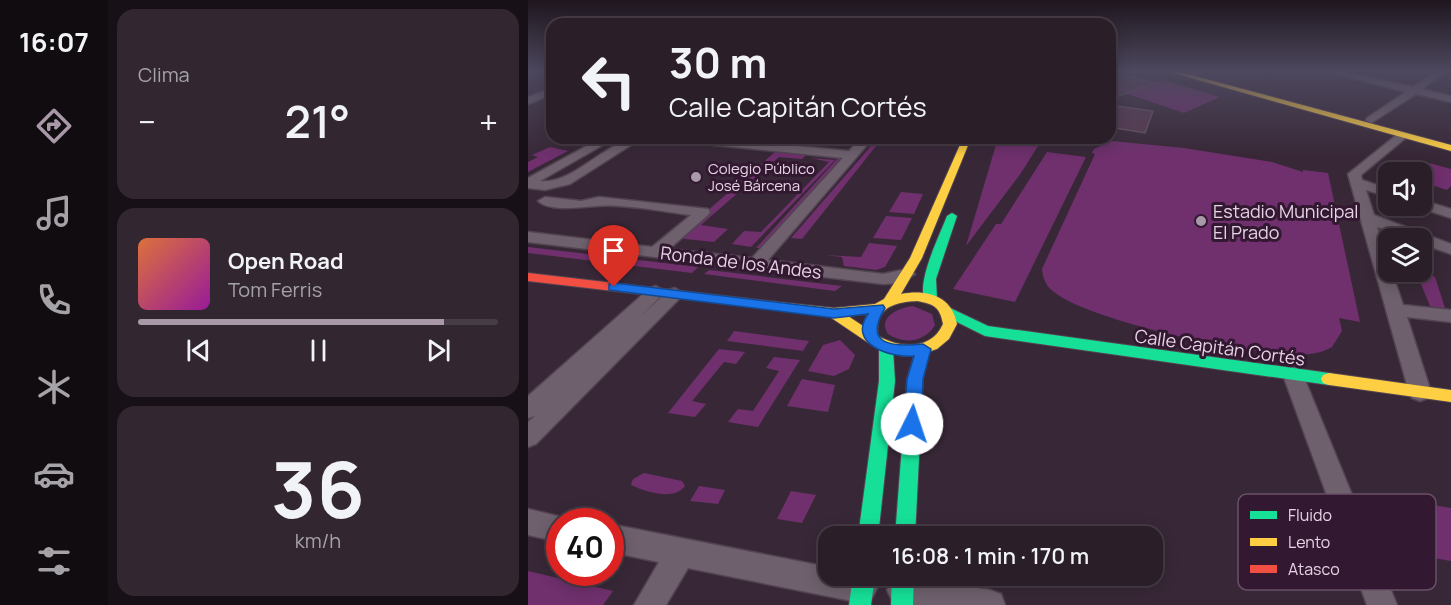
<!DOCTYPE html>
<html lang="es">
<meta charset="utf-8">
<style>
:root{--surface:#2a1e29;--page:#322731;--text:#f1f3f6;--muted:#a5a2a8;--line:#463c46;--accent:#a998a8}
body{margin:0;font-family:Manrope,sans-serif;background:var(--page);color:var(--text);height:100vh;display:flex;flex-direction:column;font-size:22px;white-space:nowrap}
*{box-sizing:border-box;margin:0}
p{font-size:20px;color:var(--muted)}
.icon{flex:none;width:33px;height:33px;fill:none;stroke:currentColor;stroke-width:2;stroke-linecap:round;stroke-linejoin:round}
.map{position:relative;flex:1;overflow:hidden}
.details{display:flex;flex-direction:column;gap:9px;padding:9px;background:#171017;width:420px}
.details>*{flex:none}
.top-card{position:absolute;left:18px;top:18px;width:570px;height:126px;border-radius:18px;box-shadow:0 3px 15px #0003,0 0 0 2px var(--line);background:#2a1e29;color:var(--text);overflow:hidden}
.tools{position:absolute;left:850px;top:162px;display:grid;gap:12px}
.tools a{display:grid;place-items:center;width:54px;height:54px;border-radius:12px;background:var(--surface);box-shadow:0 3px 15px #0003,0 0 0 2px var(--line);font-size:30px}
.speed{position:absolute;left:18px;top:508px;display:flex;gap:12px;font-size:30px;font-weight:700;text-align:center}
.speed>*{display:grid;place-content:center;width:78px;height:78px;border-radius:50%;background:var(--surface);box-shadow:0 3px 15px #0003,0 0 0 2px var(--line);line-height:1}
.speed .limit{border:9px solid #d22;background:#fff;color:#111}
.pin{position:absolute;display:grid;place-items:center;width:51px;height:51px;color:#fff;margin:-62px -26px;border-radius:50% 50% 50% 0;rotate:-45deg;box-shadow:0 0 6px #0007}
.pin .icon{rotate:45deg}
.me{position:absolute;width:66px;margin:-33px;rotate:4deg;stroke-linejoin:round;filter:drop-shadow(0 0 4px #0008)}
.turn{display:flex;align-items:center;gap:21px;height:126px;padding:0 24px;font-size:27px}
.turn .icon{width:78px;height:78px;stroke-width:2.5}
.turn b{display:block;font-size:42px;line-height:51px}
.big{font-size:45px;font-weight:600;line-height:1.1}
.details .widget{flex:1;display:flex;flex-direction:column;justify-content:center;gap:9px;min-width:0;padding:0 21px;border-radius:18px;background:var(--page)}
.details .dial{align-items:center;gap:0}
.dial b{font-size:78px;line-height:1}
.song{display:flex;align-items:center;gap:18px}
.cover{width:72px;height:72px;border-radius:9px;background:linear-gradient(135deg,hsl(20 70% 55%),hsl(300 70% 35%))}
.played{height:6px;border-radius:3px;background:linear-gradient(90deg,var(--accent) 85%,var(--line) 85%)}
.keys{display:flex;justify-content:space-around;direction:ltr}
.heat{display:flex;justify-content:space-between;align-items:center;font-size:33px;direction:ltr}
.trip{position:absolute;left:290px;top:526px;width:345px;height:60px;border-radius:18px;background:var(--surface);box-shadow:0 3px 15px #0003,0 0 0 2px var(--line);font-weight:600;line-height:60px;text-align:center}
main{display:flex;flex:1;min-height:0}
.tabs{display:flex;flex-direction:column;width:108px;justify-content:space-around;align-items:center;background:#110c10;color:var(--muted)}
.tabs .icon{width:42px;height:42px}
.tabs .on{color:var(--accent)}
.tabs b{font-size:27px;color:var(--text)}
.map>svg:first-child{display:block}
.green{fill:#6f306d}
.building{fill:#573950;stroke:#62535e;stroke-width:1.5}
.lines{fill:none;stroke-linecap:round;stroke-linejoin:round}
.street-casing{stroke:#534452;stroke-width:3}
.fast-casing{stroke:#534452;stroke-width:2}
.slow-casing{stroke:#534452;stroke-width:2}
.jam-casing{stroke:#534452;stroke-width:2}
.street{fill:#6e616d;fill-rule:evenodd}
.fast{fill:#16e098;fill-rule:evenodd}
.slow{fill:#ffcf43;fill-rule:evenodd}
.jam{fill:#f24e42;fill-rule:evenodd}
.route{fill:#1a73e8;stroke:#114b97;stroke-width:1.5}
.poi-dot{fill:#a998a8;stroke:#331832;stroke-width:2}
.labels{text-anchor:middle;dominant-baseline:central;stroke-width:6;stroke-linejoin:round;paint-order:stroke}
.far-poi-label{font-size:15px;fill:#e6d4e5;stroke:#331832;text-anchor:start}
.poi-label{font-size:18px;fill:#e6d4e5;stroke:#331832;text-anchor:start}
.street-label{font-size:18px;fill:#e6d4e5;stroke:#331832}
.key{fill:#331832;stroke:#695068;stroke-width:1.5}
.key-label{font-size:16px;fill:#e6d4e5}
</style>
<main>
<nav class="tabs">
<b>16:07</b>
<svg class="icon on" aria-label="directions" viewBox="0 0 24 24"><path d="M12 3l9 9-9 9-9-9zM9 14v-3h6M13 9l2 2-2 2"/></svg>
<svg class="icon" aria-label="music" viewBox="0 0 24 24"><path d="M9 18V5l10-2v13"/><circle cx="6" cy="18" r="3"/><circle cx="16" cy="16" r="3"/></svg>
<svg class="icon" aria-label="phone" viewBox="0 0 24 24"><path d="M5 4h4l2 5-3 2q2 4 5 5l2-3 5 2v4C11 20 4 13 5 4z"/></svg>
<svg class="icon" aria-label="climate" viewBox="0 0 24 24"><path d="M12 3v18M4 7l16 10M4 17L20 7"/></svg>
<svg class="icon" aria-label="car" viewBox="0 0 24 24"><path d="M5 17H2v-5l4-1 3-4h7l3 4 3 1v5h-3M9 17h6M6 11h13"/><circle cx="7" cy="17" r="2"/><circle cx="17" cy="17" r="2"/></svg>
<svg class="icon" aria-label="filters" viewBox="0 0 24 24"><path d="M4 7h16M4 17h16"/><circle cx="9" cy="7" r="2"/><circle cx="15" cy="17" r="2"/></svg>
</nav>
<section class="details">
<div class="widget"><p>Clima</p>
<div class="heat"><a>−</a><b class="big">21°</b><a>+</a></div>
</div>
<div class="widget">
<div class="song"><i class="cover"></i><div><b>Open Road</b><p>Tom Ferris</p></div></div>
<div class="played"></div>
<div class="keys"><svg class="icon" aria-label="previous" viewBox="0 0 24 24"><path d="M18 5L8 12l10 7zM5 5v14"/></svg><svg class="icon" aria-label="pause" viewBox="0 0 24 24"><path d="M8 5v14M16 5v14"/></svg><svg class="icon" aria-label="next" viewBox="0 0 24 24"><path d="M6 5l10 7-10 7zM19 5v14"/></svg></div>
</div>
<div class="widget dial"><b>36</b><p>km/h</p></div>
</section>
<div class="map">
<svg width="923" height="605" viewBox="0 0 923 605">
<rect width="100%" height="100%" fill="#382837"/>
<g class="green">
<path d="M634,80L692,97L656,113L597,93Z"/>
<path d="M350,138H363V142L352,141L274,239L263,238Z"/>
<path d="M470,138H515L493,173L438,246Z"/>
<path d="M584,141L656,148L744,162L775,172V170L800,173L832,322L811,318L814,331L804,347C797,351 790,353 782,354C737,360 561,321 526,292C518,286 515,279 514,269L567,154L564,153L566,149Z"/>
<path d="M22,147L40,151L0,172V162L10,157L4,155Z"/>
<path d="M248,151L280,153L274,159L251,157L173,225L200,229L186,242L148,238Z"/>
<path d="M519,152L558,157L487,302L425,289L468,224H473Z"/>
<path d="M288,154L320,156L236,248H228L309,159L285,156Z"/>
<path d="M283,158L307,160L223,247L204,244L216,231L233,232L301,162Z"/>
<path d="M901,163L923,169V186L919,190L894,182V172H891Z"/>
<path d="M373,192L395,194L386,214L361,212Z"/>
<path d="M358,216L384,218L373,240L345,238Z"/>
<path d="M341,243L369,246L357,267L348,270L316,266L314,257L296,255L333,257Z"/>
<path d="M0,247L170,267L164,273L0,253Z"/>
<path d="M181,270L314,286L307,291L176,274Z"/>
<path d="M894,271L907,277L918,311L902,306L888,272Z"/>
<path d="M385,306L404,314L407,325C397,342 376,345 360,334C349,317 370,308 385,306Z"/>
<path d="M206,331L281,341L275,351L199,341Z"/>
<path d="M312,340L327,355L321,369L306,376L280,371L295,345Z"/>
<path d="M191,349L217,352L208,364L196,362L164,401L178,404L167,417L140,413Z"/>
<path d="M246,357L272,360L230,427L200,422L210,409L225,411L251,371L238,368Z"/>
<path d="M274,379L307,385L300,412L259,406Z"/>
<path d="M116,473L154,481L157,486C146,501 118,492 103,485L105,479Z"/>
<path d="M171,486L197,490L190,504L162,501Z"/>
<path d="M263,491L288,495L274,523L249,519Z"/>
<path d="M856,497L923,508V561L882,554Z"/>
<path d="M0,571L85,591L75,605H0Z"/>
</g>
<g class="building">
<path d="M598,75L626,83L582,99V81Z"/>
<path d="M582,105L625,111L617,133L582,127Z"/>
</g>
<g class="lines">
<defs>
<g id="street">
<path d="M663,71H676L666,76L662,73Z"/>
<path d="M797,71H811L885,87L910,71H919L894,89L923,96V102L888,94L843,123L838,120L839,118L878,92Z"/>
<path d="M24,88V94L0,104V97Z"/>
<path d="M871,133L881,135L833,175L834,180L861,189V197L838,190L846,215L923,244V254L894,244V238H881L849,227L861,263V272H864L875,305L923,310V322L879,317L903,392L900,398L892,401L884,398L881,392L820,174Z"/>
<path d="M73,138H87L12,181C47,185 78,138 114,138L42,184L17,190L0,188V178Z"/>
<path d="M140,138H182L321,151L333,138H345L240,260L355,274L379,269L387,274L373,283L355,284L0,242V232L124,247L163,215C139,212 91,203 69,206C55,207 21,212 10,201L17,197L53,201L71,197L180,209L182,212L180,215L141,249L224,258L315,158L146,141Z"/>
<path d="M404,138H442L444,140C436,146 412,144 404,138Z"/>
<path d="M894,200L923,209V218L889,207L894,206Z"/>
<path d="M128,286L137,292L112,317L141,290L147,288L156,294L8,444L0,447V422L7,416L0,418V396L122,288Z"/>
<path d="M765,367L772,369L775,375L869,605H839L755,375L758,369Z"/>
<path d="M0,509L42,519L43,522H32V542L0,535Z"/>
<path d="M82,524L300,567V576H341L344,578L349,588L344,598L334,603L160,568L138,605H106L131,562L82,552Z"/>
<path d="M372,576L462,590L473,594L477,605H374L364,600L359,590L364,580Z"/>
</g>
<g id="fast">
<path d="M424,213L429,216L408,279L409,299L402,303L397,302C388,282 411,237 419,216Z"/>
<path d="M420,307L460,326L801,373L807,375L809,379L807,383L801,385L457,336L415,315L413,312Z"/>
<path d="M358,344L363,345L365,349L367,381L350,537H330L351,381V349L353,345Z"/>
<path d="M395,344L400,345L402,349L395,379L387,537H367L379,379L388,349L390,345Z"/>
<path d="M325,576H347L343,605H321Z"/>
<path d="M364,576H386L385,605H363Z"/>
</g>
<g id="slow">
<path d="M638,71H648L923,145V151Z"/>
<path d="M435,138H443L394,258L373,294C399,289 424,296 429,324L421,339L409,349L387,356H374L345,346L302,317L235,308L233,305L235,302L240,301L306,308L347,304L356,299L382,258ZM389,301C406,304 412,307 415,324C403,351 372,348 350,336C346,308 366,302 389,301ZM339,314L335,326L320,316Z"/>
<path d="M801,373L923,390V402L801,385L795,383L793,379L795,375Z"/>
</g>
<path id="jam" d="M0,273L240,301L247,305L240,309L0,281Z"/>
</defs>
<use href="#street" class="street-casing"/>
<use href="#fast" class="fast-casing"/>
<use href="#slow" class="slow-casing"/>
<use href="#jam" class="jam-casing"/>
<use href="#street" class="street"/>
<use href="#fast" class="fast"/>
<use href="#slow" class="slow"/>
<use href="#jam" class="jam"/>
</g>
<linearGradient id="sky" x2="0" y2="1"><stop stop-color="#1f161e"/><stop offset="0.46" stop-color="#4d485e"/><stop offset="1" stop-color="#4d485e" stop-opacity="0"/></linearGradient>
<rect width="923" height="155" fill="url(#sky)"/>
<path class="route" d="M86,283L306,309L355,305L357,308C334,346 366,347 395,344L403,349L395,379L393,424L391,429L384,432L378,429L376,424L379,379L386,356C362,358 319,344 340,314L306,318L81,290V284Z"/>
<g class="poi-dot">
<circle cx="168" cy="177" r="6"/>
<circle cx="673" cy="221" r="6"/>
</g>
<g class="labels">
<g class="far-poi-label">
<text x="180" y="168">Colegio Público<tspan x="180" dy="17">José Bárcena</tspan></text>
</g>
<g class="poi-label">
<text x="685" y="211">Estadio Municipal<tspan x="685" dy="21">El Prado</tspan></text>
</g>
<g class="street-label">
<text transform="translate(213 262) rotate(7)">Ronda de los Andes</text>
<text transform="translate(692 347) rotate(8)">Calle Capitán Cortés</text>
</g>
</g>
<rect x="710" y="494" width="198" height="96" rx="9" class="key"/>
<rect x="722" y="511" width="27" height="8" fill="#16e098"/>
<rect x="722" y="538" width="27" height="8" fill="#ffcf43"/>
<rect x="722" y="565" width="27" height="8" fill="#f24e42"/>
<g class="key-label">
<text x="760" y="521">Fluido</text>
<text x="760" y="548">Lento</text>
<text x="760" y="575">Atasco</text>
</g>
</svg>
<div class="tools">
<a><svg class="icon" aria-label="sound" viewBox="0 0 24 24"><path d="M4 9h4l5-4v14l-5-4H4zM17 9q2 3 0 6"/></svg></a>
<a><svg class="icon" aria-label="layers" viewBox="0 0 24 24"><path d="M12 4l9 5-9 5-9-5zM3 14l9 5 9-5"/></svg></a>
</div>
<div class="speed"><div class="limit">40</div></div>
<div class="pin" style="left:86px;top:287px;background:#d93025"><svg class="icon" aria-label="arrive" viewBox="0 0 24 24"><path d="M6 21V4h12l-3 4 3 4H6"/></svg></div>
<svg class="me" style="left:384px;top:424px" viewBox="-20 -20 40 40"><circle r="19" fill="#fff"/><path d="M0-13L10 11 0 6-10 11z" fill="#1a73e8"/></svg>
<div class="trip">16:08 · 1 min · 170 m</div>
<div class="top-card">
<div class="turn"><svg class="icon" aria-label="left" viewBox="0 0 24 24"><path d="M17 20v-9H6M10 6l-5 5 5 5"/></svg><div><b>30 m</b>Calle Capitán Cortés</div></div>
</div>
</div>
</main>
